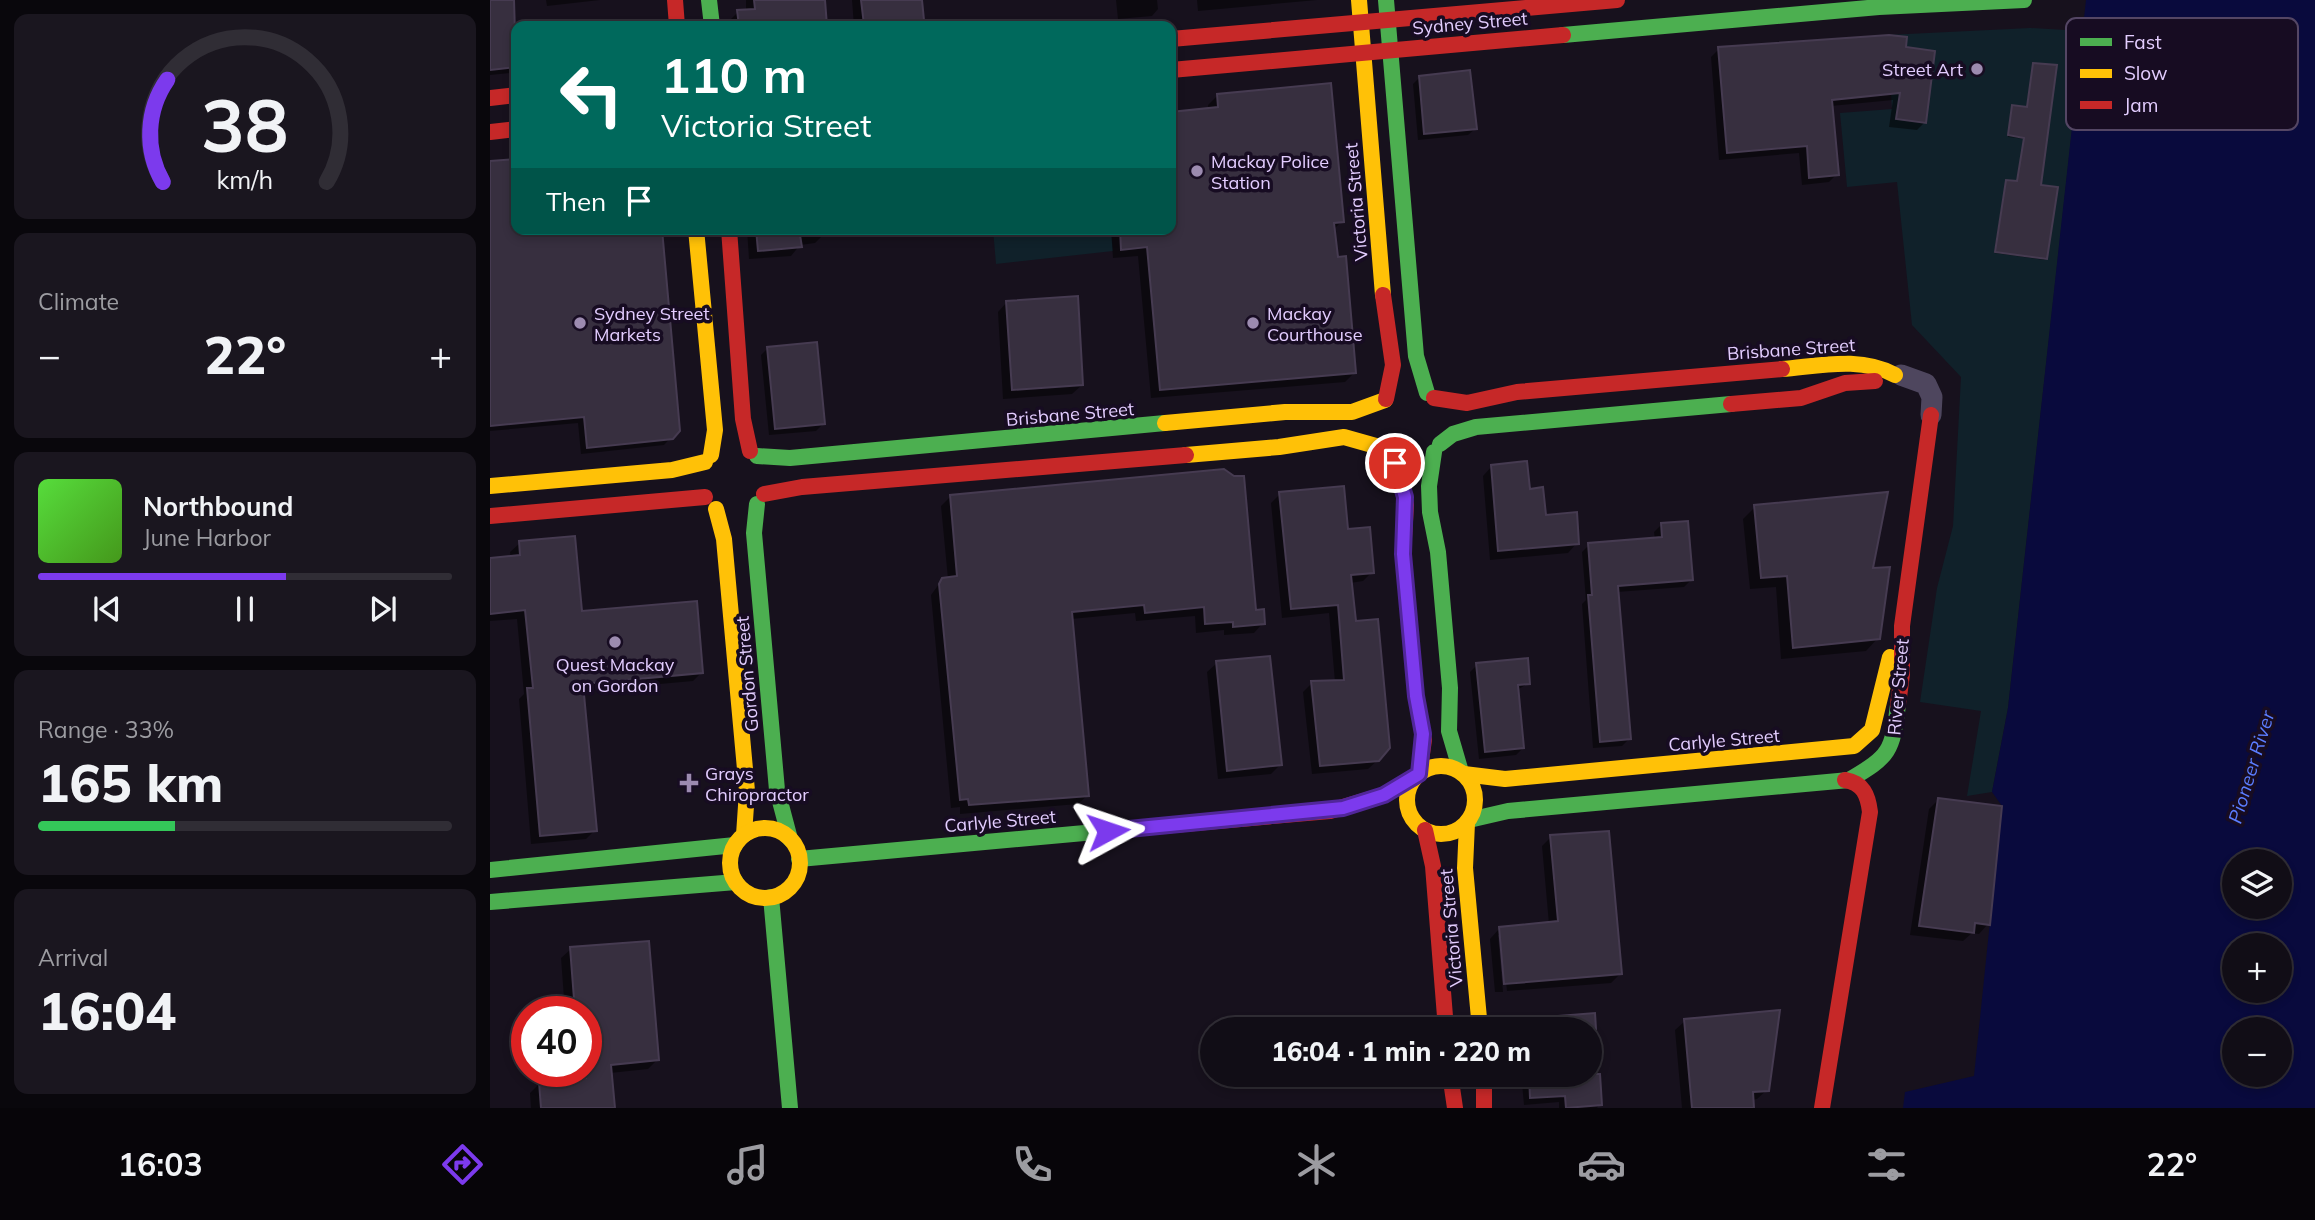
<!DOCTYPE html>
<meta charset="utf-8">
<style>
:root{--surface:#110d16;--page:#1a161f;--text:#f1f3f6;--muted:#9c9ca1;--line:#302d35;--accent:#7c3aed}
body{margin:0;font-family:Mulish,sans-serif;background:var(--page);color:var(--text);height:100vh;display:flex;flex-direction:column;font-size:26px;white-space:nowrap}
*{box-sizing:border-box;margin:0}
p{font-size:23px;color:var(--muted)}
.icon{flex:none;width:38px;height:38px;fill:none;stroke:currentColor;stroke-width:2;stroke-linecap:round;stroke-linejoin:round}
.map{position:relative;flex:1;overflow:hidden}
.panel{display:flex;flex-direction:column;gap:14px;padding:14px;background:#09070c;width:490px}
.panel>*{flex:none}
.top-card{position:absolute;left:21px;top:21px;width:665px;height:214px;border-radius:14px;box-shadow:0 4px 10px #0003,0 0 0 2px var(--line);background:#00695c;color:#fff;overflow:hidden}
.buttons{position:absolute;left:1732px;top:849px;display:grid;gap:14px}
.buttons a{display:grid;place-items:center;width:70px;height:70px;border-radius:50%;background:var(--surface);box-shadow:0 4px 10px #0003,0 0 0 2px var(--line);font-size:35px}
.speed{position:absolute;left:21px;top:996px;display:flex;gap:14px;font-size:35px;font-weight:700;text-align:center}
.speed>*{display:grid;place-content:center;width:91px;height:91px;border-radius:50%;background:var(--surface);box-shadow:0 4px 10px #0003,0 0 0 2px var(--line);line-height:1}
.speed .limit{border:10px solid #d22;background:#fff;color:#111}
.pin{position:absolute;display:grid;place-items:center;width:60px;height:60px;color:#fff;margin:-30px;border:4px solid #fff;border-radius:50%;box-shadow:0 2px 7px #0007}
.me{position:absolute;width:77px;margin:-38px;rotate:85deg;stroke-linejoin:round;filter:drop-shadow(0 0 5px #0008)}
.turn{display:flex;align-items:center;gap:24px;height:147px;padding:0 35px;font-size:32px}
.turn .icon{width:91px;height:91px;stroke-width:2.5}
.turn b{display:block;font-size:49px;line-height:60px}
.then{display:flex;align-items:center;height:66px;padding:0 35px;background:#0003;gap:14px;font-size:26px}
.big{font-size:52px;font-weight:800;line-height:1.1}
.panel .widget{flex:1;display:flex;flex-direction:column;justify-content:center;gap:10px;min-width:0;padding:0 24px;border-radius:14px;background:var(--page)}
.panel .dial{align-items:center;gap:0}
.dial svg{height:182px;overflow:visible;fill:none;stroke:var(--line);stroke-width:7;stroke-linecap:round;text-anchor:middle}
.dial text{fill:var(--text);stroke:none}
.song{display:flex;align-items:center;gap:21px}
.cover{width:84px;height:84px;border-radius:10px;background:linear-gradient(135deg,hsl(110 70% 55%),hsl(100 70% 35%))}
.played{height:7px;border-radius:4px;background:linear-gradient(90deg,var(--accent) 60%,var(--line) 60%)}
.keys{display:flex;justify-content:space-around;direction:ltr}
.heat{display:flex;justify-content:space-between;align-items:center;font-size:38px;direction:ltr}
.charge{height:10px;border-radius:5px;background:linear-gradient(90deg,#34c759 33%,var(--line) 0)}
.trip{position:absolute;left:710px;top:1017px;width:402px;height:70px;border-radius:35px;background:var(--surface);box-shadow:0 4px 10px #0003,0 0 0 2px var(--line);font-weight:800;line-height:70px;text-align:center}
.menu{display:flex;height:112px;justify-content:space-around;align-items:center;background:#070509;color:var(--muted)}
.menu .icon{width:49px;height:49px}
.menu .active{color:var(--accent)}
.menu b{font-size:32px;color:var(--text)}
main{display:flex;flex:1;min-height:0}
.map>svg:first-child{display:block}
.green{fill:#10212a}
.water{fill:#090a3d;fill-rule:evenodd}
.shadow{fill:#0007}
.building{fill:#372f3f;stroke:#463b51;stroke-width:2}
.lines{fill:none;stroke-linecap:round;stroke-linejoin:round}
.street{stroke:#4e465e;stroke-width:21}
.fast{stroke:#4caf50;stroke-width:16}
.slow{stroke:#ffc107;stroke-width:16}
.jam{stroke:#c62828;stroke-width:16}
.route-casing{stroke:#51269a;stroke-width:18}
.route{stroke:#7c3aed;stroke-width:12}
.poi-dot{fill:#9c8bb0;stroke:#170c22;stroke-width:2.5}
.labels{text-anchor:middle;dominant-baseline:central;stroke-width:7;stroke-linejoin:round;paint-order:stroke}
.street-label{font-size:18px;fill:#e3cdff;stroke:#170c22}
.poi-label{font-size:18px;fill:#e3cdff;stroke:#170c22;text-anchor:start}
.water-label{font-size:19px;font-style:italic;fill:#5b7dff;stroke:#170c22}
.key{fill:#170c22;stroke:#544664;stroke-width:2}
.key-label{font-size:19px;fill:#e3cdff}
</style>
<main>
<section class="panel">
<div class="widget dial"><svg viewBox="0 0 100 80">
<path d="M14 69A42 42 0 1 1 86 69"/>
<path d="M14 69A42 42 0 0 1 16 24" stroke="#7c3aed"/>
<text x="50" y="56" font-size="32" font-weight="700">38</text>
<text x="50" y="72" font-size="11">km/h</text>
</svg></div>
<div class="widget"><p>Climate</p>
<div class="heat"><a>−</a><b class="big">22°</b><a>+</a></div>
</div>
<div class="widget">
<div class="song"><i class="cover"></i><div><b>Northbound</b><p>June Harbor</p></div></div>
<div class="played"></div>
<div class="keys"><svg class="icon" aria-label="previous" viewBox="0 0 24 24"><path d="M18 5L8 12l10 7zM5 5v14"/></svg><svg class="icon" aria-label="pause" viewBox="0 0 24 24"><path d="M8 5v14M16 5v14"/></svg><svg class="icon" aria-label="next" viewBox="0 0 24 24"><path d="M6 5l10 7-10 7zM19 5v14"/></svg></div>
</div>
<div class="widget"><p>Range · 33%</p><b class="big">165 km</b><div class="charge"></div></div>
<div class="widget"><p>Arrival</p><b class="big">16:04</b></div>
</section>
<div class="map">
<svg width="1825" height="1108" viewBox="0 0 1825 1108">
<rect width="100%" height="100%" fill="#17111d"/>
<g class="green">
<path d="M1540,28L1593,31L1518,708L1502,792L1477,796L1491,711L1430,702L1447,588L1463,526L1471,377L1422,325L1407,182L1357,187L1350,113L1402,109L1397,35Z"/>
<path d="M503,229H621L623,251L506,264Z"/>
</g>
<path class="water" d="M1596,0H1825V1108H1413L1415,1092L1484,1076L1512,806L1502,792L1518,708ZM1745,861H1790V906H1745ZM1745,945H1790V990H1745ZM1745,1029H1790V1074H1745Z"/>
<g class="shadow">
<path d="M0,0H23L26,68L21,73L0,75Z"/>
<path d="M56,0H110L57,6Z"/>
<path d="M256,0H333L335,26H239V21L248,12L256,11Z"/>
<path d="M362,0H431L432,19L425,26H364Z"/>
<path d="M626,0H667L668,9L662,16L628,19Z"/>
<path d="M707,0H827L708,11Z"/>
<path d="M1414,48L1435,122L1427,130L1399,127L1403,100L1341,106L1347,174L1339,182L1312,185L1309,153L1229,160L1221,57L1229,49Z"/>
<path d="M1543,64L1556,259L1554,260L1504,253L1515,184L1526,182L1534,139L1518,137L1521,109H1536Z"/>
<path d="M930,77L985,129L978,135L928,140L923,84Z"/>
<path d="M728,95L852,221L843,230L864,373L855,382L661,398L648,256L623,258L621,229H681V114L719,110L718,105Z"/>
<path d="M26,161V229L188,430L174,445L91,454L88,423L0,431V163Z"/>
<path d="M257,229H358L353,234L332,236L325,243L310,245L301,256L259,259Z"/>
<path d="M517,302L592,385L582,394L513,399L508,312Z"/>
<path d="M278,348L333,424L326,431L279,435L271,355Z"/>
<path d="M1002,466L1038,491L1055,516L1087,543L1078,553L1000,560L993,476Z"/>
<path d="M790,494L857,531L882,572L873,581L860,583L888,760L878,769L822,774L813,692L822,683L845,682L839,613L792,618L781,503Z"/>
<path d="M461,496L765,611L773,623L764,633L734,635V630L706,633L705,616L646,621L645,613L581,619L598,795L588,804L470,814V807L461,808L441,595L452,580L458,579L451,506Z"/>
<path d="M1265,507L1381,570L1388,638L1376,651L1291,659L1286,587L1260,589L1253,519Z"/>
<path d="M1171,525L1201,580L1194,587L1127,592L1139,739L1132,746L1103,748L1092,604L1096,600L1092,552L1099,545L1165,540L1164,532Z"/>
<path d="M30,543L91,613L212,672L203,681L92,691L105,830L96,839L41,844L29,699L34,694L27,619L0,621V560L21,558L20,552Z"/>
<path d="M727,663L790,765L781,774L728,779L717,672Z"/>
<path d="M987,665L1039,683L1027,690L1033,748L1026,755L989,759L980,672Z"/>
<path d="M1449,799L1498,924L1489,934L1482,933L1473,941L1420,935L1439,809Z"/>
<path d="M1061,837L1130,974L1121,983L1017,991L1011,935H1008L1013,992H1005L1000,939L1009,929L1059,924L1052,846Z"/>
<path d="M81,949L168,1059L158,1069L120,1073L123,1108H41L40,1093L50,1083L80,1081V1071H96V1012H75L71,958Z"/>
<path d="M1103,1015L1110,1104L1107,1108H1069V1102L1034,1105L1032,1083L1039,1076L1101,1074V1029H1066Z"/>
<path d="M1195,1021L1277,1090L1267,1099L1262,1100L1263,1108H1192L1185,1030Z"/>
</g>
<g class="building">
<path d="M0,0H24L26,67L0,70Z"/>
<path d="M264,0H335L337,26H249L247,10L265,9Z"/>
<path d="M371,0H432L434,20L374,25Z"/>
<path d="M1399,35L1417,37L1416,47L1445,51L1436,123L1406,119L1410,93L1342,100L1349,175L1319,178L1317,146L1237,153L1228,47Z"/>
<path d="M1543,63L1567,65L1551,185L1568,187L1557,259L1505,252L1516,180L1527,181L1534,138L1518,135L1522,105L1537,107Z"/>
<path d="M980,70L987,129L934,134L929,76Z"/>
<path d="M841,83L854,222L844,223L848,257L856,256L866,373L670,390L657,247L631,250L630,229H681V112L728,107L727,94Z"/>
<path d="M26,159V229H172L190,431L183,439L97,448L94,417L0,426V161Z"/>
<path d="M266,229H309L312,247L268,251Z"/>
<path d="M588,296L593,385L522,390L516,301Z"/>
<path d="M327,342L335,424L285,429L277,347Z"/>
<path d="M1037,461L1040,489L1053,487L1056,515L1087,512L1089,544L1008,551L1001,465Z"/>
<path d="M734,469L744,476H754L766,610L774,609L775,624L743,627V622L715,624L714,607L655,613L654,605L582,612L599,796L479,805L478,799L470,800L449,584L452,578L467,576L460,495Z"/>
<path d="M854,486L858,529L880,527L884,573L861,575L866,621L888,619L900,748L889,761L830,766L821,681L854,680L848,605L801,609L789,492Z"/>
<path d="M1398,492L1383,568L1400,567L1390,639L1303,648L1297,576L1271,578L1264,505Z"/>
<path d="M1198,521L1203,580L1128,586L1141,739L1110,742L1098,595H1102L1098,543L1172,537L1171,523Z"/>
<path d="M85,536L92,611L207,601L213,673L93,684L107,831L50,836L37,688H43L35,610L0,614V558L30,555L29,541Z"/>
<path d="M780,656L792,765L737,771L726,661Z"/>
<path d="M1038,658L1040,684L1028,685L1034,748L995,752L986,663Z"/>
<path d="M1448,798L1512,806L1500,925L1485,923L1484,933L1429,926Z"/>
<path d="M1119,831L1132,974L1014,984L1009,927L1068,921L1060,835Z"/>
<path d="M159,941L169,1060L121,1065L125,1108H51L49,1082L96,1078V1012H85L80,947Z"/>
<path d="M1290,1010L1279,1091L1263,1092L1264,1108H1202L1194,1019Z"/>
<path d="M1105,1013L1106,1029H1057L1056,1017Z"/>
<path d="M1039,1074H1110L1112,1105L1076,1108L1075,1096L1040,1098Z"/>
</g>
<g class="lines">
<path class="street" d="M1411,375L1436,384L1442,397L1441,415"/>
<g class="fast">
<path d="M219,0L222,26"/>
<path d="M896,0L926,356L937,393"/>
<path d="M1073,35L1389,7L1534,0"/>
<path d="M950,444L963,434L986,427L1241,404"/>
<path d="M944,452L939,486L940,512L948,552L960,688L959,731L971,772"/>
<path d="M267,456L300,458L675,423"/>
<path d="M267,504L264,533L287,790L300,839"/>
<path d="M979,820L1018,811L1359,780C1400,756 1402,752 1408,705"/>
<path d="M309,859L649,828"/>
<path d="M0,870L245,845"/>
<path d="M281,897L300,1108"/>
<path d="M0,902L246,882"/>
</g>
<g class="slow">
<path d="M869,0L893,295"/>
<path d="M206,229L225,430L221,455"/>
<path d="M1292,369C1330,366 1370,356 1405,375"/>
<path d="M675,423L795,412H862L895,400"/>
<path d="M696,455L789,447L854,437L893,448"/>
<path d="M0,486L182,470L215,462"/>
<path d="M226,509L234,539L257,791L254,835"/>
<circle cx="951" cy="800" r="34"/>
<path d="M974,774L1015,779L1364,746L1382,730L1400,657"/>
<path d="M977,823L975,868L990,1029"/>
<circle cx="275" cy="863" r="35"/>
</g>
<g class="jam">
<path d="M185,0L187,26"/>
<path d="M681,39L1127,0"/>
<path d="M681,70L1073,35"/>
<path d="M0,98L26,95"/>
<path d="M0,132L26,129"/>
<path d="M239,229L253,419L260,451"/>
<path d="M893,295L903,365L896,399"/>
<path d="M944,398L977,403L1027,392L1292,369"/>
<path d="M1241,404L1311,398L1355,383L1385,381"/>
<path d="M901,457L911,477L916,505L913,554L926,696L934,740L929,774"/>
<path d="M274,494L312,487L696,455"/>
<path d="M0,516L215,497"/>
<path d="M1408,705L1412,674V626L1441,415"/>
<path d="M649,828L840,811L894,795L927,776"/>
<path d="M935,830L943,866L956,1029"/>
<path d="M960,1074L965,1108"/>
<path d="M994,1074V1108"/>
<path d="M1332,1108L1380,812C1378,795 1373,783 1355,780"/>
</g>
</g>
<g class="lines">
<defs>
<path id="route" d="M618,831L853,808L894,795L929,774L933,734L926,696L913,554L915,497L905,463"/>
</defs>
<use href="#route" class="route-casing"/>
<use href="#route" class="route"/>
</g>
<g class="poi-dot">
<circle cx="1487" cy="69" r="7"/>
<circle cx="707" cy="171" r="7"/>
<circle cx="90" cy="323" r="7"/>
<circle cx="763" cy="323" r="7"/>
<circle cx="125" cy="642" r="7"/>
<path d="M195.5 772.5h7v7h7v7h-7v7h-7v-7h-7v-7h7z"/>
</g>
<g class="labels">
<g class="street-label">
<text transform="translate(980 23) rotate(-5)">Sydney Street</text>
<text transform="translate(866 202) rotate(-95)">Victoria Street</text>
<text transform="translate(1301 349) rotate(-4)">Brisbane Street</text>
<text transform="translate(580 414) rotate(-5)">Brisbane Street</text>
<text transform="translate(257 674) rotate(-95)">Gordon Street</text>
<text transform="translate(1408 687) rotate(-85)">River Street</text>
<text transform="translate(1234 740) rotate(-5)">Carlyle Street</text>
<text transform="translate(510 821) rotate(-5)">Carlyle Street</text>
<text transform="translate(961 928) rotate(-95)">Victoria Street</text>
</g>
<g class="poi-label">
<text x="1473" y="69" text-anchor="end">Street Art</text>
<text x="721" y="161">Mackay Police<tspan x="721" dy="21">Station</tspan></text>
<text x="104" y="313">Sydney Street<tspan x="104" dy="21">Markets</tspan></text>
<text x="777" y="313">Mackay<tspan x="777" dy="21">Courthouse</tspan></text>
<text x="125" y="664" text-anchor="middle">Quest Mackay<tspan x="125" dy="21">on Gordon</tspan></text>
<text x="215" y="773">Grays<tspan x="215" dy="21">Chiropractor</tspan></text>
</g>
<g class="water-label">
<text transform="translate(1761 767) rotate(-73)">Pioneer River</text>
</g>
</g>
<rect x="1576" y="18" width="232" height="112" rx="10" class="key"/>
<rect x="1590" y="38" width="32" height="8" fill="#4caf50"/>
<rect x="1590" y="69" width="32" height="9" fill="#ffc107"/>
<rect x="1590" y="101" width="32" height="8" fill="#c62828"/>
<g class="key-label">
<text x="1634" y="49">Fast</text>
<text x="1634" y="80">Slow</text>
<text x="1634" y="112">Jam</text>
</g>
</svg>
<div class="buttons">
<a><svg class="icon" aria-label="layers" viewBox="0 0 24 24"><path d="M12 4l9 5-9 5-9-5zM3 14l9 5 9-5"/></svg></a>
<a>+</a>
<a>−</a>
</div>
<div class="speed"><div class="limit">40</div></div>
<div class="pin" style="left:905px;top:463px;background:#d93025"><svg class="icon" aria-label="arrive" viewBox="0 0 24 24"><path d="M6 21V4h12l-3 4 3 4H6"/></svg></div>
<svg class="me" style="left:618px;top:831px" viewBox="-20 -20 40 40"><path d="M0-17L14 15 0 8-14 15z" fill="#7c3aed" stroke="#fff" stroke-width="4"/></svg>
<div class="trip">16:04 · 1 min · 220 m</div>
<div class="top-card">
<div class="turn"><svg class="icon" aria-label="left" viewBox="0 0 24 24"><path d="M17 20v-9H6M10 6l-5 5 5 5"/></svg><div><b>110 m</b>Victoria Street</div></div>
<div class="then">Then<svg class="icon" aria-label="arrive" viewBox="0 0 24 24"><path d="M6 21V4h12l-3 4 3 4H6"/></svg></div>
</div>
</div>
</main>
<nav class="menu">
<b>16:03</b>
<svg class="icon active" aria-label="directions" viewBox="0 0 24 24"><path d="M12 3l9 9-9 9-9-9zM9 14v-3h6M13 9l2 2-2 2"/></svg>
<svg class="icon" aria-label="music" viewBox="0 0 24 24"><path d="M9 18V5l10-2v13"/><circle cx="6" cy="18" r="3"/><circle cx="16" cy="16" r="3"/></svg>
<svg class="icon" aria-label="phone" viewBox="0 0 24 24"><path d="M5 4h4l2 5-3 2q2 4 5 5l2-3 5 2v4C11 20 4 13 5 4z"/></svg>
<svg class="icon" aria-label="climate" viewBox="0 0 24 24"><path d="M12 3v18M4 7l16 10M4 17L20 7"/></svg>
<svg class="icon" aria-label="car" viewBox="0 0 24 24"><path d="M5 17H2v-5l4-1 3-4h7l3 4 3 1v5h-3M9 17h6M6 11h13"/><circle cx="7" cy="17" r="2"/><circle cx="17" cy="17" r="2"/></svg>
<svg class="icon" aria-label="filters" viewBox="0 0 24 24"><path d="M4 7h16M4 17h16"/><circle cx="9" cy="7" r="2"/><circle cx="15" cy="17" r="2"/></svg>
<b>22°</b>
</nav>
